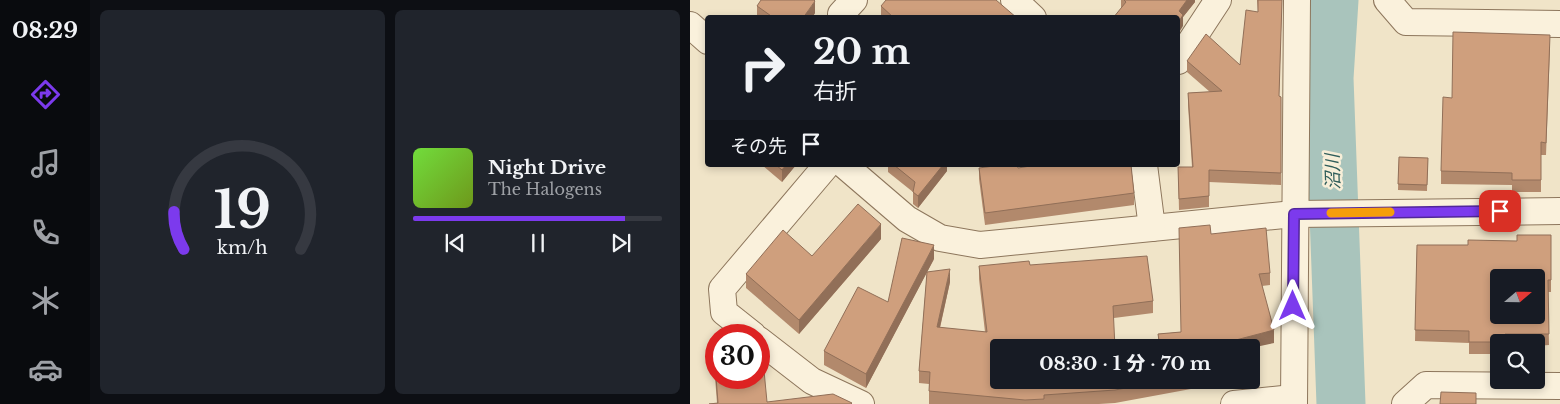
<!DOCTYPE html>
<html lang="ja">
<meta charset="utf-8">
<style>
:root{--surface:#171b24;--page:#20242c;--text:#f1f3f6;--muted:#9ea1a6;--line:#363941;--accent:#7c3aed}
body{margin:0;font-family:"Libre Baskerville","Noto Sans JP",serif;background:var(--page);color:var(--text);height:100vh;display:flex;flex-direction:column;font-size:19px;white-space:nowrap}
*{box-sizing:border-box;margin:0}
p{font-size:16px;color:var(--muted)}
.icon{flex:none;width:28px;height:28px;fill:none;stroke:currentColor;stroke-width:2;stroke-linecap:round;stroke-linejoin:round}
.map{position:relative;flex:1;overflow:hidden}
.details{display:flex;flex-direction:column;gap:10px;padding:10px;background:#0d0f14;width:600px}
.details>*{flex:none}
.guide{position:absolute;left:15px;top:15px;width:475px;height:152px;border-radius:5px;box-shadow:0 2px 8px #0003;background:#171b24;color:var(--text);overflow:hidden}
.needle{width:32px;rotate:70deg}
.buttons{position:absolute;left:800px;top:269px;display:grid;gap:10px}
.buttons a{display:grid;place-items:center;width:55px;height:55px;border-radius:5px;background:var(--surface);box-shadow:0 2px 8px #0003;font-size:25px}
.speed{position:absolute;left:15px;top:324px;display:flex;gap:10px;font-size:25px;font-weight:700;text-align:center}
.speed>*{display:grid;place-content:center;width:65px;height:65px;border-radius:50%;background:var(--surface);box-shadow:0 2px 8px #0003;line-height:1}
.speed .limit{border:8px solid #d22;background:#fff;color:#111}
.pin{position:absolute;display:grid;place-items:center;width:42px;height:42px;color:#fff;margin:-21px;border-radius:10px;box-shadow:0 2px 8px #0006}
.me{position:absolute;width:55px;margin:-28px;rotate:0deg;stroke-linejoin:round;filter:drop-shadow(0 0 4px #0008)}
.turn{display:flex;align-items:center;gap:18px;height:105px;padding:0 25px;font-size:22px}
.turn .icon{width:65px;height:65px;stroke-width:2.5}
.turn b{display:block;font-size:35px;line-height:42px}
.then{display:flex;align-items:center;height:48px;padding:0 25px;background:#0003;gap:10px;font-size:19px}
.details .tile{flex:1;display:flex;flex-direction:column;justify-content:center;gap:8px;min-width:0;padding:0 18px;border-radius:8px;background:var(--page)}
.details .dial{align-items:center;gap:0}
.dial svg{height:130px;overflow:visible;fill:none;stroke:var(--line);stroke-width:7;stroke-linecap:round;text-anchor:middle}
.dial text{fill:var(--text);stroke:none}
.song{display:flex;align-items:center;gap:15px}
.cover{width:60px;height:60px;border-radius:8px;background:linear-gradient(135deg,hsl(100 70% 55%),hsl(80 70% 35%))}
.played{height:5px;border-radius:2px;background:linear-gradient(90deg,var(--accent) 85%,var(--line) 85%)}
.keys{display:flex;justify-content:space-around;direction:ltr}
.details .tiles{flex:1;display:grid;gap:10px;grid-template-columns:repeat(2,1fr)}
.trip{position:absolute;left:300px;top:339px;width:270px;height:50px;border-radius:5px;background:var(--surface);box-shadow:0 2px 8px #0003;font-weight:800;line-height:50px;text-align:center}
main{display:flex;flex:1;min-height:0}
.dock{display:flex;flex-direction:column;width:90px;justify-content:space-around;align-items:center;background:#090b0e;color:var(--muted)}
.dock .icon{width:35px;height:35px}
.dock .active{color:var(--accent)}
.dock b{font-size:22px;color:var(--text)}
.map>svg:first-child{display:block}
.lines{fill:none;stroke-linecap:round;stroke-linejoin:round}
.river{stroke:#a9c4bc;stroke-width:49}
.minor-casing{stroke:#8d765c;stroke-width:28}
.minor{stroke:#faf1dc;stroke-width:26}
.wall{fill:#b2896c}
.shaded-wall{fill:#916f58}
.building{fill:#cf9f7d;stroke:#916f58;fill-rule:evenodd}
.route-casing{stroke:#51269a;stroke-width:12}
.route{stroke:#7c3aed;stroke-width:9}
.slow{stroke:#f59e0b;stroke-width:9}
.labels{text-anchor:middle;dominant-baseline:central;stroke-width:5;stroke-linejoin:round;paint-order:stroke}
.water-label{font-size:18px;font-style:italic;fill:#2f5d5a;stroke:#f7eed8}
</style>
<main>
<nav class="dock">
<b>08:29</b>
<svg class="icon active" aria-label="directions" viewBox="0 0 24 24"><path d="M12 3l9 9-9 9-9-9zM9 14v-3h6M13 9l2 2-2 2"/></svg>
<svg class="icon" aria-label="music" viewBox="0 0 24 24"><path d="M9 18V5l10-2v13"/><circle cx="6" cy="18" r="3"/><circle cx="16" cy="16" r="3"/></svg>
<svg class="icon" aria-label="phone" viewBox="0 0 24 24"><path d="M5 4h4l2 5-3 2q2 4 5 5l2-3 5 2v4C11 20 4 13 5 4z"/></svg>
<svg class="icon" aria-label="climate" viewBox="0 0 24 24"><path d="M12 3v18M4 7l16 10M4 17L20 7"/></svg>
<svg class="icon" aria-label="car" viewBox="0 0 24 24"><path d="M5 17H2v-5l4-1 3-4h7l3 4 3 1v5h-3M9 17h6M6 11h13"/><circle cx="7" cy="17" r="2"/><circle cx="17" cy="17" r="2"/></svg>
</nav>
<section class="details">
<div class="tiles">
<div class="tile dial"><svg viewBox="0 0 100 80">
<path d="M14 69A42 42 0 1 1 86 69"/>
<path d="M14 69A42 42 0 0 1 8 46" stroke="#7c3aed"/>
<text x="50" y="56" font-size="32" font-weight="700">19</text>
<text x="50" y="72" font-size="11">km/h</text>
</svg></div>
<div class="tile">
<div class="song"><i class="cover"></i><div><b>Night Drive</b><p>The Halogens</p></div></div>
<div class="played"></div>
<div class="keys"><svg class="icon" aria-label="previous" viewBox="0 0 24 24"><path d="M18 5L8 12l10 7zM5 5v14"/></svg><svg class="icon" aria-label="pause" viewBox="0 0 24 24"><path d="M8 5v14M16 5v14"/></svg><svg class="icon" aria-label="next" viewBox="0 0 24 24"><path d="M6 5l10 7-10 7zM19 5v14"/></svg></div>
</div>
</div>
</section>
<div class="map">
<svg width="870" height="404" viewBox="0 0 870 404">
<rect width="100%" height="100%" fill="#f0e4c8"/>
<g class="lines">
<path class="river" d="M644,0L639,78L651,404"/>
<defs>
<g id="minor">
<path d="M324,0L343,18"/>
<path d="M697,0L716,22L870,24"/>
<path d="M151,18V14L164,0"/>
<path d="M0,25L18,41"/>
<path d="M488,61L528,0"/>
<path d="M154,165L217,219L250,238L290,245L604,214L870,211"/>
<path d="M454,165L462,228"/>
<path d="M63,335L34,312L32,289L137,165"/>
<path d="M69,340L122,381L171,404"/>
<path d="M544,404L603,398"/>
<path d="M604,404L607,0"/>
<path d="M715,404L736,385L870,386"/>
</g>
</defs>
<use href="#minor" class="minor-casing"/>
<use href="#minor" class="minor"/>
</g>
<g class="wall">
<path d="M431,0H505V2L493,17V26L488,18L431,8Z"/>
<path d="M567,0H592L589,96L591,97V185L519,182V207L489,210L488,167H502L498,105V93L520,92L497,72V61L550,65L568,12Z"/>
<path d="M67,6L125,13L122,18H67Z"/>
<path d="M191,6L327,18H191Z"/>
<path d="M860,47L856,155H851V192H822V185L751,184V171L762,98Z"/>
<path d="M709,157L738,158L737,191L708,190Z"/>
<path d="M72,165H106L92,182Z"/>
<path d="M195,165H257V171L228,208L223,204V192L198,172V167Z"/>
<path d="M289,168H328L444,193V205L295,225L289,179Z"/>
<path d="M521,234L580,273V285L572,286L584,343L468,347V334L491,332Z"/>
<path d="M861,235V292H858L859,345L846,346V342H809V354H779V343L725,341L727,245H778L827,241Z"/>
<path d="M191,239L109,334L56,288V274L122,256Z"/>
<path d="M244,259L237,272L260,282L250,328L295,332L289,279V266L340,265L463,301V313L424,318L309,380H528V384L425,403L409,404H239V384L229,383V371L237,272L176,388L134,365V351L198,302Z"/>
<path d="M25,364L77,402L162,404L27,403L25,377Z"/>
</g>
<g class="shaded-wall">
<path d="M497,0H505V2L493,17V26L488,34L489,11Z"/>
<path d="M125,1V13L122,18H113Z"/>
<path d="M96,165H106L92,182V170Z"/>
<path d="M253,165H257V171L228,208V196Z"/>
<path d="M191,224V239L109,334V320Z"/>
<path d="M244,245V259L176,388V374Z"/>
<path d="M260,269V282L247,340V327Z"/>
<path d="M584,330V343L561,348H523V346Z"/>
</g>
<g class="building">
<path d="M71,0H124L125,1L113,18H84L67,6Z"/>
<path d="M196,0H306L327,18H204L191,6Z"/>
<path d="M434,0H497L489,11L493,15L488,23V18H423L436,2Z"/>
<path d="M568,0H592L589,96L591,97V173L519,170V196L489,199L488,167H503L498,93L532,91L497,61L516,34L550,65L556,10L568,12Z"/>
<path d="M763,32L860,35L856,143L851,142V180H822V173L751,171L753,97L762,98Z"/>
<path d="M709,157L738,158L737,185L708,184Z"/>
<path d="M86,165H96L92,170Z"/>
<path d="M204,165H253L228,196L223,192L225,182Z"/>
<path d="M311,165H327L328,168L346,165H441L444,193L295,213L289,168Z"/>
<path d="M168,204L191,224L109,320L56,274L93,230L122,256Z"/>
<path d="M520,225L521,234L576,228L580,273L569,274L584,330L523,346V348H467L470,347L468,334L491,332L489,228Z"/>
<path d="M827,235H861V280H858L859,334H815V342H779V331L725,330L727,245H778V240L827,241ZM809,278H846V315H809Z"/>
<path d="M212,238L244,245L176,374L134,351L168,287L198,302Z"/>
<path d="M457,256L463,301L423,306L425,348H309V380H480L425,390L354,395V399L335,400L239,391L240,372L229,371L237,272L260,269L247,327L297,332L289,266L339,261L340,265Z"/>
<path d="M69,360H73L77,402L143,394L162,403L161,404H19L28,403L25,364L26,363V378H69Z"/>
<path d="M751,392L786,393V404H750Z"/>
</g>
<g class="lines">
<defs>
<path id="route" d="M603,306L604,214L810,211"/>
</defs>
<use href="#route" class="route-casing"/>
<use href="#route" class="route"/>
<path class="slow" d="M641,213L700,212"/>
</g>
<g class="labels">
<g class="water-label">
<text transform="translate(643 172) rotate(-92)">沼川</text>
</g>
</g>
</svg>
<div class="buttons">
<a><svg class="needle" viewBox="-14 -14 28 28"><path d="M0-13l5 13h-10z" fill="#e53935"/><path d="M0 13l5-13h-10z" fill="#9ea1a6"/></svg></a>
<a><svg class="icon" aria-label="search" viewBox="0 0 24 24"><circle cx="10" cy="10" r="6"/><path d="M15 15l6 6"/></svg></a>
</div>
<div class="speed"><div class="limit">30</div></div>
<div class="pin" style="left:810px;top:211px;background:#d93025"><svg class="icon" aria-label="arrive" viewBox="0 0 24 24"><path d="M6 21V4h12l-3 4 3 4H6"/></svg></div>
<svg class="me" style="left:603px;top:306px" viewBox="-20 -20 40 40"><path d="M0-17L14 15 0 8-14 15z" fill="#7c3aed" stroke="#fff" stroke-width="4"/></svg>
<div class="trip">08:30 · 1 分 · 70 m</div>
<div class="guide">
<div class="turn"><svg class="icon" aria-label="right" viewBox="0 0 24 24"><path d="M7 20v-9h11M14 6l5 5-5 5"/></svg><div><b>20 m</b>右折</div></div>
<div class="then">その先<svg class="icon" aria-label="arrive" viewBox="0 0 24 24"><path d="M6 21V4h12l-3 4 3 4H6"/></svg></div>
</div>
</div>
</main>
